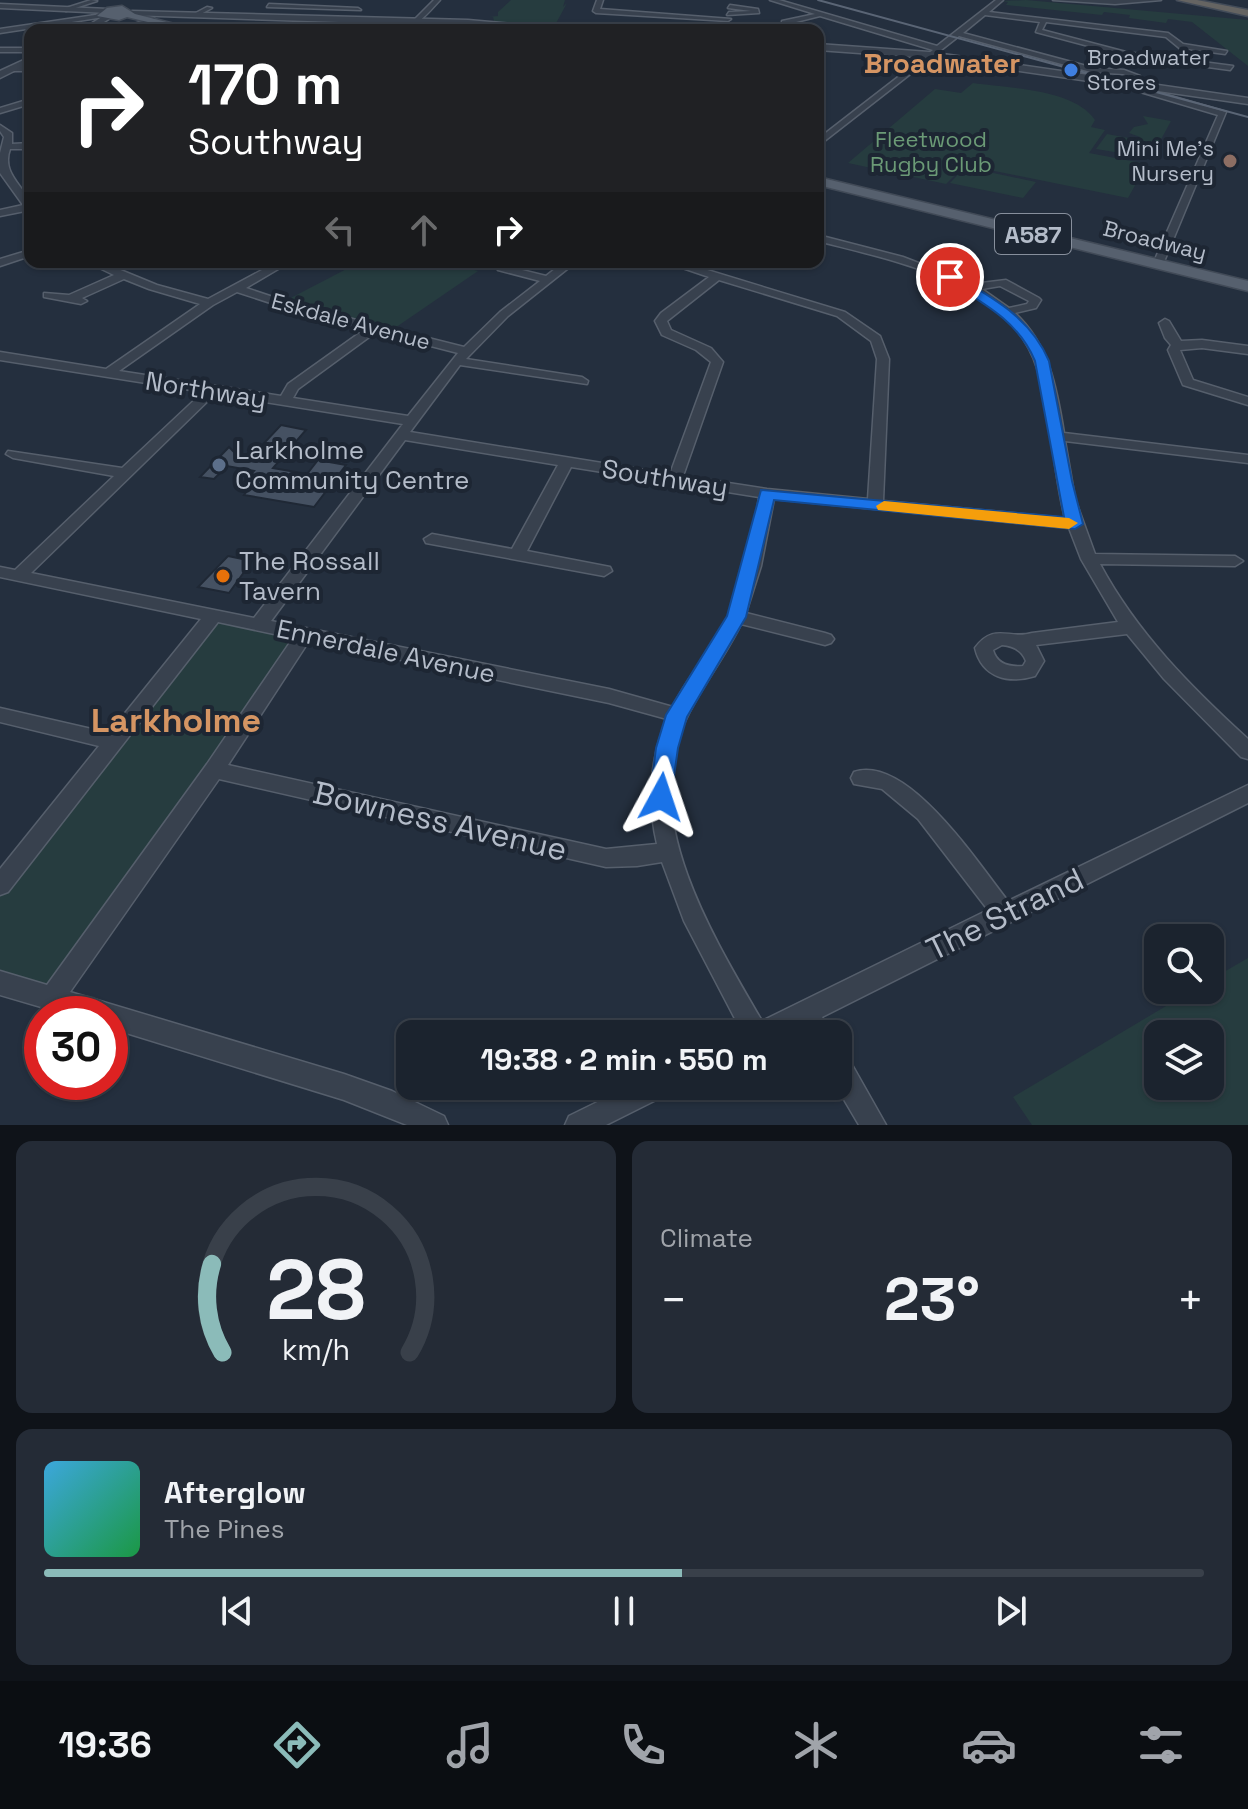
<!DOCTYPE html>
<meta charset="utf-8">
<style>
:root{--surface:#1b232e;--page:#242b36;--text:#f1f3f6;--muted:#a0a4aa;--line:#39404a;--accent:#8bbbb9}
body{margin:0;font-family:"Space Grotesk",sans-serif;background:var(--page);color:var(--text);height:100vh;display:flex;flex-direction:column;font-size:30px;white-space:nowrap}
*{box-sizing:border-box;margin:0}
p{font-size:26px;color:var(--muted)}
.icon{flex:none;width:44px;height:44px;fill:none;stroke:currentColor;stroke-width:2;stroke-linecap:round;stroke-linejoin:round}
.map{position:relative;height:1125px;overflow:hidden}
.drawer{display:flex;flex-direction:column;gap:16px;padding:16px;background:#0f1319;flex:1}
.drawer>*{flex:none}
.top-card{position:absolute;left:24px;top:24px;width:800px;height:244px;border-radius:16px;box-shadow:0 2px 6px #0004,0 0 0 2px var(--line);background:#202124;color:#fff;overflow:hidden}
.buttons{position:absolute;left:1144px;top:924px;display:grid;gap:16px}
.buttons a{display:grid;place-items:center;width:80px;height:80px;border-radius:16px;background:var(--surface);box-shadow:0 2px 6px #0004,0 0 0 2px var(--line);font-size:40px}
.speed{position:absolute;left:24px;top:996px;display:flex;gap:16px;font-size:40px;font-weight:700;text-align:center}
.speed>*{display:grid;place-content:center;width:104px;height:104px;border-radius:50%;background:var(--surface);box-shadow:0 2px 6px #0004,0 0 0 2px var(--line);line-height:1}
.speed .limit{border:12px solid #d22;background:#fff;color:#111}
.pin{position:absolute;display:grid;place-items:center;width:68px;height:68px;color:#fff;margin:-34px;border:4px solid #fff;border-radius:50%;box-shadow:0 2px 8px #0007}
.me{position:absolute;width:88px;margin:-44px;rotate:5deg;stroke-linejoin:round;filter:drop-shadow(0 0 6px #0008)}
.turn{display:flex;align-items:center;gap:28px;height:168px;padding:0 32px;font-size:36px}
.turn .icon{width:104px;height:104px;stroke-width:2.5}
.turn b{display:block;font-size:56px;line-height:68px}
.lanes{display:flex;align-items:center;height:76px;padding:0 32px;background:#0003;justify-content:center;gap:40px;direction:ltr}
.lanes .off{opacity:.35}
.big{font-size:60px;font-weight:700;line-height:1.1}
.drawer .card{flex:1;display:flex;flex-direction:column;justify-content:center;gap:12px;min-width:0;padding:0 28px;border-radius:16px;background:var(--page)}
.drawer .dial{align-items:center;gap:0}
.dial svg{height:208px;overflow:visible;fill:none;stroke:var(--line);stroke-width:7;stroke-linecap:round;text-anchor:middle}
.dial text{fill:var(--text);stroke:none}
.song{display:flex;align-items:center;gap:24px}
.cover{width:96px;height:96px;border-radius:12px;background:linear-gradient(135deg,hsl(200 70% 55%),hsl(140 70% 35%))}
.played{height:8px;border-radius:4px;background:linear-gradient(90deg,var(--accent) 55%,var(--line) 55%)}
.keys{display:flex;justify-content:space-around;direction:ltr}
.heat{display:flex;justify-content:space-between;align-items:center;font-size:44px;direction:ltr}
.drawer .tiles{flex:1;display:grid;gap:16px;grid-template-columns:1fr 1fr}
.card:last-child{grid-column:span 2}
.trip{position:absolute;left:396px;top:1020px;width:456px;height:80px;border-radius:16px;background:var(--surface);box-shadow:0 2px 6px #0004,0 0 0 2px var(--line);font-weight:700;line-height:80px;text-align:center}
.menu{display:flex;height:128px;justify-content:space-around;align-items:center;background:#0b0e12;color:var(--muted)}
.menu .icon{width:56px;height:56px}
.menu .current{color:var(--accent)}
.menu b{font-size:36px;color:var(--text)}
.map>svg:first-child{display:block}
.green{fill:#263c3f;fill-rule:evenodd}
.building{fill:#455162;stroke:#1f2835;stroke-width:2}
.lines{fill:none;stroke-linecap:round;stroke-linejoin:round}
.minor-casing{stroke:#565f6c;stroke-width:3}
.tertiary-casing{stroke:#565f6c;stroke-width:3}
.primary-casing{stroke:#414a57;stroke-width:3}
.trunk-casing{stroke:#434c59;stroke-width:3}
.minor{fill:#38414e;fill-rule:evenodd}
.tertiary{fill:#38414e;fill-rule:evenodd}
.primary{fill:#56606e;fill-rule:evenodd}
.trunk{fill:#656462;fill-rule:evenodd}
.tram{stroke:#5a6575;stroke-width:2}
.route{fill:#1a73e8;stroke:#114b97;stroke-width:2}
.slow{fill:#f59e0b}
.shop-dot{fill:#3f7fe0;stroke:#1d2633;stroke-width:3}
.education-dot{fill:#8d6e63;stroke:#1d2633;stroke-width:3}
.service-dot{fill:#5c6f8a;stroke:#1d2633;stroke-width:3}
.food-dot{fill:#e8710a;stroke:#1d2633;stroke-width:3}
.labels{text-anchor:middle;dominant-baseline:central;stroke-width:8;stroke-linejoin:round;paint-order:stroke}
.far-poi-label{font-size:22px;fill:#b4bcc9;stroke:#1d2633;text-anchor:start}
.far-park-label{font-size:22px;fill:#6b9a76;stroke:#1d2633}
.far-street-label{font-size:22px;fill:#b4bcc9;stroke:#1d2633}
.shield{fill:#1d2633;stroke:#878f9c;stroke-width:2}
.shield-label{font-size:24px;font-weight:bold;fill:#b4bcc9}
.street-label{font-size:26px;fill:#b4bcc9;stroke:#1d2633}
.poi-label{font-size:26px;fill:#b4bcc9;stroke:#1d2633;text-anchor:start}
.far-district-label{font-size:28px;font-weight:bold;fill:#d59563;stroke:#1d2633}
.near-street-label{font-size:32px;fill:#b4bcc9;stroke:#1d2633}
.district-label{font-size:34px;font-weight:bold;fill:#d59563;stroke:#1d2633}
</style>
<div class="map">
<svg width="1248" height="1125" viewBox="0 0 1248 1125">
<rect width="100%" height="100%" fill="#242f3e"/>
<g class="green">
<path d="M511,0H565L563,7L567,3L554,27L478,22L494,21L493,17H489L498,16V12Z"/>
<path d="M1026,0L1248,20V66L1192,22L1168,19L1166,23L1129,18L1130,15L1104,12L1102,15L1006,5L1008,2L1001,1Z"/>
<path d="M973,83C1007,88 1075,89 1095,120L1091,127L1105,130L1089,153L1147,164L1128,198L965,165L946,184L848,163L935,89L961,93Z"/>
<path d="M1143,116L1171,121L1151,158L1096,149L1107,134L1139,140L1140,137L1129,133L1134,127L1148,124Z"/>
<path d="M965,167L1036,182L1023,198L950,183Z"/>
<path d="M360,262H443L478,271L389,332L281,303Z"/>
<path d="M214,615L304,635L52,998L0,983V885Z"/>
<path d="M1248,958V1125H1032L1013,1097L1193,990H1210V980ZM1158,1034H1210V1086H1158Z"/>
</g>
<g class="building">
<path d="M281,425L306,430L273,468L307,474L318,460L346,465L314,507L244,495L251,486L242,484L254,471L227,466L214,479L200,477L229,447L236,454L252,456Z"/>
<path d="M228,556L252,561L229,593L198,587Z"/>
</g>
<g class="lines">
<defs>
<g id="minor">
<path d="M91,0L97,1L66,11L63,9Z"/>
<path d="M434,0H440C428,13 415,30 396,30L414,20Z"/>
<path d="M597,0H603L600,9L731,19L728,21L596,13L593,11Z"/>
<path d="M770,0H779L937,46L996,0H1003L989,12L1168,33L1183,44L1227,51L1225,54L1188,49L1190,51L1187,60L1233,66L1230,70L1126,56L1036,32L1040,22L985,15L963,33L1094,68L1124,70L1140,76L1143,88L1226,112L1163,264L1158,267L1153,264L1218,115L1137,91L1134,79L1123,74L1091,72L959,36L818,146V139L933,50L820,16L796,22L817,29L818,30L782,23V21L815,14ZM1046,22L1166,37L1183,51L1180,59L1126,52L1042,30Z"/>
<path d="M269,4L358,8L361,10L267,7Z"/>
<path d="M730,5L758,9L759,13L727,15L729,12L751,11L728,8Z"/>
<path d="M207,7L212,8L197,16L192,15Z"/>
<path d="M102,14L104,17L0,33V29Z"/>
<path d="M154,18L156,21L124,30H114Z"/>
<rect x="0" y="48" width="30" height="4"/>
<path d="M10,67H30V71H13Z"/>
<path d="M30,99V104L0,113V108Z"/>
<path d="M0,125L12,133V144L30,143V149H10C0,177 30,187 30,210L0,216V210L23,205L0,173V153L4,137L0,131Z"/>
<path d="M818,235L903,257L973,284L1006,280L1039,298L1041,300L1036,308L1015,313C1049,344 1057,389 1064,433L1248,455V463L1065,441L1075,499L1095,554L1235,556L1243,561L1235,566L1100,564C1137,633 1191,687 1248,739V759L1241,757L1164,679L1127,634L1036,645L1044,661L1035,676C1009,684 982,678 975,648C994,622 1009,640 1032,633L1118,622L1081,559L1069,528L774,499L761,566L746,613L825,633L831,635L834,639L831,643L825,645L741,624C722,663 694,695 679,736C645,829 717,943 762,1021L988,910L918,819L882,789L854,784L851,778L854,772C908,754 979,865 1008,901L1248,785V803L822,1017L831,1034H806L802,1027L788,1034H743L684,921L662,862L637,866L606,867L219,779L70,992L344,1074L392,1091L444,1116L448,1125H407L344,1100L110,1028V1014H65L0,995V971L47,985L207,764L293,638L218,622L8,892L0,895V869L99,746L0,722V708L109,733L201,619L0,577V567L15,570L114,476L13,458L6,454L8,451L122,468L203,392L0,360V352L106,369L200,304L149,289L124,279L82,298L87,301L81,304L44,297V293L69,295L114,275L87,262H101L157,285L208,299L277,262H290L246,288L297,305L464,347L500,312L540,281L498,270L494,262H504L506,266L546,276L564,262H576L508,316L466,359L582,377L588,381L587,384L460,365L410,432L670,474L711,362L696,350L662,335L655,321L661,313L709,277L665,262H681L845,312L880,336L889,359L883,501L1065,518C1052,468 1053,417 1037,368C1011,282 894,261 818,241ZM719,280L837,316L871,341L877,359L868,499L767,489L683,476L723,362L711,348L671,330L667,321ZM1000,286L1029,301L1027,304L1009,308L982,289ZM237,292L289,309L365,329L288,384L281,396L119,371L213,305ZM376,332L458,353L408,416L293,398L298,389ZM215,394L403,424L254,618L31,573ZM405,440L558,465L512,549L432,534L424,539L426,543L604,576L612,571L610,567L527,551L571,467L759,497C753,543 742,593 720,634C705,659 685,680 673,707L609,689L271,621ZM309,641L609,703L667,719C650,758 647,802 657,844L606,849L228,765ZM1002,645C1013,646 1022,650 1026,661L1023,666C1010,667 997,665 993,650Z"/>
<path d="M30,250V256L0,266V259Z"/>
<path d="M1165,319L1169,321L1181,341L1202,340L1248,346V354L1202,348L1180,350L1193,380L1248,397V405L1183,385L1168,350L1171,345L1165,338L1159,323Z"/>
<path d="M838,1053L847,1056L886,1125H859L836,1086Z"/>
<path d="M630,1086H670L666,1095L606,1125H565L569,1116Z"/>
</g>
<g id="tertiary">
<path d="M1053,0H1161L1115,4Z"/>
<path d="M0,4L108,9L112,11L108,13L0,8Z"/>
<path d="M132,11L468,20L583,30L129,15Z"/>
<path d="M105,15L112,17L91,30H81Z"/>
<path d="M818,44L929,52L1248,98V104L929,58L818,50Z"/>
<path d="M30,57V63L0,78V71Z"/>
</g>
<g id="primary">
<path d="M122,6L135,14L198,30H181L127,17L119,20L97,16L107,8Z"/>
<path d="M818,177L1248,281V291L818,185Z"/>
</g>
<path id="trunk" d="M1177,0H1197L1248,10V16Z"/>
</defs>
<use href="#minor" class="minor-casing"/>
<use href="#tertiary" class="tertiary-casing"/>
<use href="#primary" class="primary-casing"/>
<use href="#trunk" class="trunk-casing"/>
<use href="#minor" class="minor"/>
<use href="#tertiary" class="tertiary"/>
<use href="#primary" class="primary"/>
<use href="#trunk" class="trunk"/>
<path class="tram" d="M818,0L1248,117"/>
</g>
<path class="route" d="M946,275H954C993,298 1031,318 1049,361L1072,481L1083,524L1075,529L774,500L746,617L687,717L678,748L670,804L661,806L653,804L650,797L656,748L666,715L727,616L761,490L1064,517L1035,361C1018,320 981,302 946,280Z"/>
<path class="slow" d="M884,501L1069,518L1078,523L1069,529L878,510L876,506Z"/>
<circle class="shop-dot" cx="1071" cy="70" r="8"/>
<circle class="education-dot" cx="1230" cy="161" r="8"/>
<circle class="service-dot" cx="219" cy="465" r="8"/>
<circle class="food-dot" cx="223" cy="576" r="8"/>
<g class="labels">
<g class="far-poi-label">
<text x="1087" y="57">Broadwater<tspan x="1087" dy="25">Stores</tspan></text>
<text x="1214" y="148" text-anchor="end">Mini Me's<tspan x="1214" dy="25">Nursery</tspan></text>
</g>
<g class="far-park-label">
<text x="931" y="139">Fleetwood<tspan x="931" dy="25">Rugby Club</tspan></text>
</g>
<g class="far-street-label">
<text transform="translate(1155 240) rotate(14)">Broadway</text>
<text transform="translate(351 321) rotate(15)">Eskdale Avenue</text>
</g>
<rect class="shield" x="995" y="214" width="76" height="40" rx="6"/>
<g class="shield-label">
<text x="1033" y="234">A587</text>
</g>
<g class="street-label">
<text transform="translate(206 390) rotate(9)">Northway</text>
<text transform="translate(665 478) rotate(9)">Southway</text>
<text transform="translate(386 651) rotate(12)">Ennerdale Avenue</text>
</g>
<g class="poi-label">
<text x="235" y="450">Larkholme<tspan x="235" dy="30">Community Centre</tspan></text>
<text x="239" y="561">The Rossall<tspan x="239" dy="30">Tavern</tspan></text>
</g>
<g class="far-district-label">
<text x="942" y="63">Broadwater</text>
</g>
<g class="near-street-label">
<text transform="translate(440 821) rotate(13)">Bowness Avenue</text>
<text transform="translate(1005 914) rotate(-26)">The Strand</text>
</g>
<g class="district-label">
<text x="176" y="720">Larkholme</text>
</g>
</g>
</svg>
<div class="buttons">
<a><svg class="icon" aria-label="search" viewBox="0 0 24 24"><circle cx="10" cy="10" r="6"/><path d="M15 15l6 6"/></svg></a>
<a><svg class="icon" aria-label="layers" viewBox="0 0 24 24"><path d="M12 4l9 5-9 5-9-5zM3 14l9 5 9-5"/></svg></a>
</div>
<div class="speed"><div class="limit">30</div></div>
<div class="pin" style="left:950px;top:277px;background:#d93025"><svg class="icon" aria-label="arrive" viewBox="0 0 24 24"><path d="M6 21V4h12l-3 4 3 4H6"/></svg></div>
<svg class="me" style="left:661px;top:797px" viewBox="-20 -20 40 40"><path d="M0-17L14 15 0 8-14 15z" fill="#1a73e8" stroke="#fff" stroke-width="4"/></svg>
<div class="trip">19:38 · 2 min · 550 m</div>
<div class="top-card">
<div class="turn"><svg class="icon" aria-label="right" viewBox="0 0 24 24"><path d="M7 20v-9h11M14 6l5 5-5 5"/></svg><div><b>170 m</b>Southway</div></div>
<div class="lanes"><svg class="icon off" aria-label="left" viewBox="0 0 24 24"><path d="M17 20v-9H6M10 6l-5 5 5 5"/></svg><svg class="icon off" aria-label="ahead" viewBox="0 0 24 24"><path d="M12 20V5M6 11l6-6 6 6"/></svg><svg class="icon" aria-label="right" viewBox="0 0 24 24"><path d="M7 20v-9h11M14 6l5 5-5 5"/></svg></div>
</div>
</div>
<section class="drawer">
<div class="tiles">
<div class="card dial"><svg viewBox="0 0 100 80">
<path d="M14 69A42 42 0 1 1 86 69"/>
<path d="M14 69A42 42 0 0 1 10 35" stroke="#8bbbb9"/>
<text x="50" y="56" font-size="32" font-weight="700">28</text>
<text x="50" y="72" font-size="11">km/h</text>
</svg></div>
<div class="card"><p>Climate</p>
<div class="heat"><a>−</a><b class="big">23°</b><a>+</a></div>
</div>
<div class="card">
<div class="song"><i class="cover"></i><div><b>Afterglow</b><p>The Pines</p></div></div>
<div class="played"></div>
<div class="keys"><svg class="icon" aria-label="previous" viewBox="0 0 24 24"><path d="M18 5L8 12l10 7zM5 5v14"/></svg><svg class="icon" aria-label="pause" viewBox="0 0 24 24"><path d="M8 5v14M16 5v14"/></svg><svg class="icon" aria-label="next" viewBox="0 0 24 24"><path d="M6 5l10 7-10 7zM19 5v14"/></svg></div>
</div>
</div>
</section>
<nav class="menu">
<b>19:36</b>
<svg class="icon current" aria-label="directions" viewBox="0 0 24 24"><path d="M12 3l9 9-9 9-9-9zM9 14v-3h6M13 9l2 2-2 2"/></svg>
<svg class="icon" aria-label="music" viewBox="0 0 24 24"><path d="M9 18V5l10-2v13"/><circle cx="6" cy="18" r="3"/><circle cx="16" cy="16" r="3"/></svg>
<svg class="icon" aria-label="phone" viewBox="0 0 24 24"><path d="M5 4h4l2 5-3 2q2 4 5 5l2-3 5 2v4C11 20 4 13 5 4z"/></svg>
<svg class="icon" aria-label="climate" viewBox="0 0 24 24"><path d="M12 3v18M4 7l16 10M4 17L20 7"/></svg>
<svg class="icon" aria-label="car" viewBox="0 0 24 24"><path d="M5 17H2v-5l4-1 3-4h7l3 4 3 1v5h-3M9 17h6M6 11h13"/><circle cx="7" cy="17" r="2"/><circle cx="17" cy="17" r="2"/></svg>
<svg class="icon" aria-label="filters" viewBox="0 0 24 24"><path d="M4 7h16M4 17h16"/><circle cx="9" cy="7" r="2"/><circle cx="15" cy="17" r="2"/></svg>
</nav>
